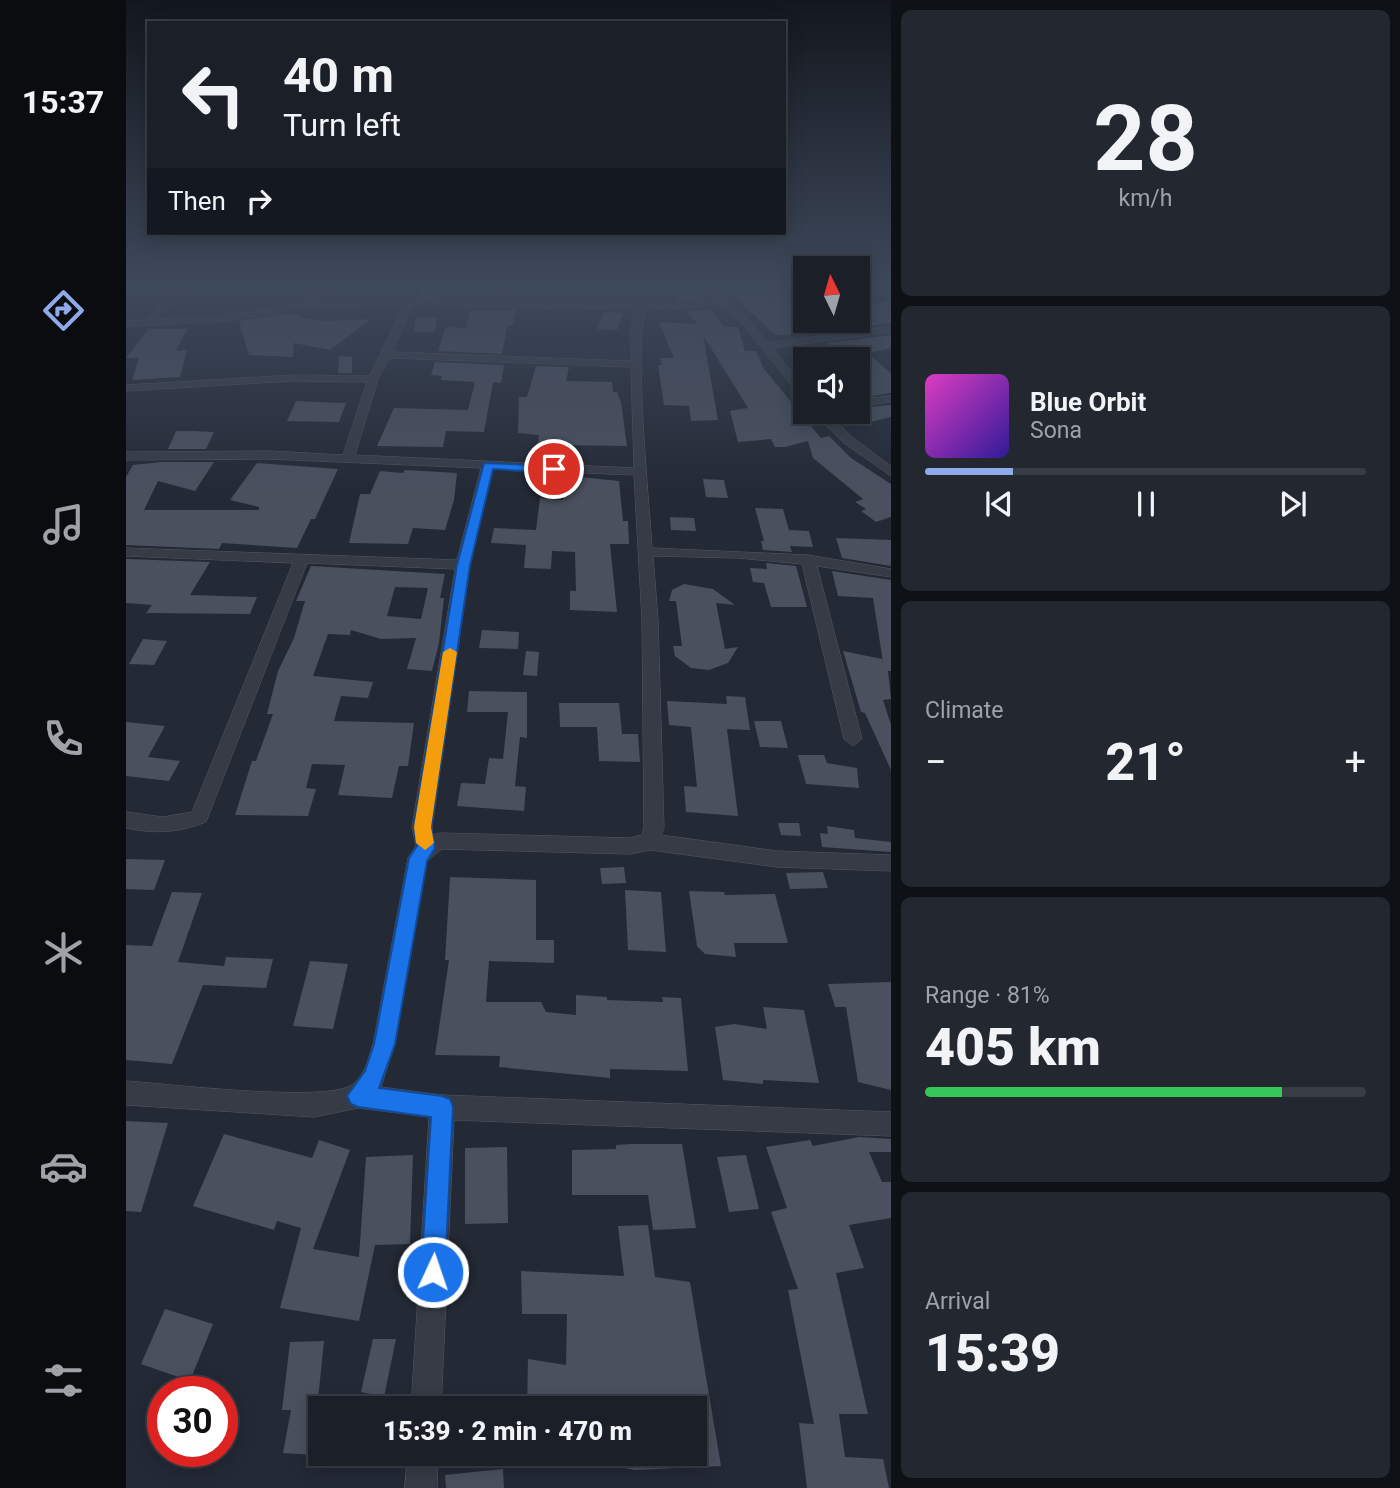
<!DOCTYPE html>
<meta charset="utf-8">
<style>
:root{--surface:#1a1f28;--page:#232730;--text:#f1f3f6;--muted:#9fa2a8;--line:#383d45;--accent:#8faae9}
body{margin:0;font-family:Roboto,sans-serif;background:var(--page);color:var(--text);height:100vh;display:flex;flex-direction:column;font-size:26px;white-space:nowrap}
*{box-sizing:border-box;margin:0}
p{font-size:23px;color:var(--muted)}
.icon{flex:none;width:38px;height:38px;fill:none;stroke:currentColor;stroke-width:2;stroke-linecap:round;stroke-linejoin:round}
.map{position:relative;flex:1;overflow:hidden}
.sheet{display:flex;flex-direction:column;gap:10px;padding:10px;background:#0e1116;width:509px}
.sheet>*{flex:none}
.banner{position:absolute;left:21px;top:21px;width:639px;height:214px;border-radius:0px;box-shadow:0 4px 18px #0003,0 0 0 2px var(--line);background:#1a1f28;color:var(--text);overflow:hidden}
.needle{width:46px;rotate:355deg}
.buttons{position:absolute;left:667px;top:256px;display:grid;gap:14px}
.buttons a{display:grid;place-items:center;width:77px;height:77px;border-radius:0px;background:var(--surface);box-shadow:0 4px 18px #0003,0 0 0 2px var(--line);font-size:35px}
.speed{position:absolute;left:21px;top:1376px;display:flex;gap:14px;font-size:35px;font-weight:700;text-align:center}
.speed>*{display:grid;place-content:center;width:91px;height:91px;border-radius:50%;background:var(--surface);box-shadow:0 4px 18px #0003,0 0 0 2px var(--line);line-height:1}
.speed .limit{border:10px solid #d22;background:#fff;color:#111}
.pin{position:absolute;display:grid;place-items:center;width:60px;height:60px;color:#fff;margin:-30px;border:4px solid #fff;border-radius:50%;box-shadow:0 2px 7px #0007}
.me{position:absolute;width:77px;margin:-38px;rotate:3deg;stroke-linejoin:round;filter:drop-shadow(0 0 5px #0008)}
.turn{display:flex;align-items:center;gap:24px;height:147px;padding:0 21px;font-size:32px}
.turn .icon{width:91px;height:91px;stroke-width:2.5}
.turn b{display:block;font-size:49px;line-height:60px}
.then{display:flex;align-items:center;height:66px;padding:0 21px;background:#0003;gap:14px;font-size:26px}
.big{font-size:52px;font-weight:800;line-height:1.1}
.sheet .widget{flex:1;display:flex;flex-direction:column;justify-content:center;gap:10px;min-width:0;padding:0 24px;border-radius:10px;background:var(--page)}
.sheet .dial{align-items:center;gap:0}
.dial b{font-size:91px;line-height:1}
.song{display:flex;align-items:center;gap:21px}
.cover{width:84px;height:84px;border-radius:10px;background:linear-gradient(135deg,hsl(310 70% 55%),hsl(250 70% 35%))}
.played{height:7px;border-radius:4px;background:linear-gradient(90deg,var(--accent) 20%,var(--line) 20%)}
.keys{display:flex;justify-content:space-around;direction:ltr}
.heat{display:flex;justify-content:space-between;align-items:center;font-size:38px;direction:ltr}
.charge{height:10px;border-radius:5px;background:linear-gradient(90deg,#34c759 81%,var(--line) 0)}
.trip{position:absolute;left:182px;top:1396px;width:399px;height:70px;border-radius:0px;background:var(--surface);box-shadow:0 4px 18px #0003,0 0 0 2px var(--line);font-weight:800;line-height:70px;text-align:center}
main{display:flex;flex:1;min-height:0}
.tabs{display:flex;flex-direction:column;width:126px;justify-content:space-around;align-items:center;background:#0a0c10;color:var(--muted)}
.tabs .icon{width:49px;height:49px}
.tabs .selected{color:var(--accent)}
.tabs b{font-size:32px;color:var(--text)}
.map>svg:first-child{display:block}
.building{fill:#4a505e;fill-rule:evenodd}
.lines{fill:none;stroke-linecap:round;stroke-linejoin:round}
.minor-casing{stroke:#545963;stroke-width:1}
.minor{fill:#363b46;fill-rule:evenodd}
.route{fill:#1a73e8;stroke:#114b97;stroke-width:2}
.slow{fill:#f59e0b}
</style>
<main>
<nav class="tabs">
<b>15:37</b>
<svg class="icon selected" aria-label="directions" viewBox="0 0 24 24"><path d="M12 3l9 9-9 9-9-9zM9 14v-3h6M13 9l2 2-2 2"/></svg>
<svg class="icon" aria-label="music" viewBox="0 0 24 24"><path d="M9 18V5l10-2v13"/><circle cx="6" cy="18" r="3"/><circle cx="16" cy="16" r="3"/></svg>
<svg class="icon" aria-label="phone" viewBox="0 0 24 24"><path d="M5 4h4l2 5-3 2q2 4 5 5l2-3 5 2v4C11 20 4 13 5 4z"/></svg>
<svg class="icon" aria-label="climate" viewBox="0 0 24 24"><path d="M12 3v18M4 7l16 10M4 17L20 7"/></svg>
<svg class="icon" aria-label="car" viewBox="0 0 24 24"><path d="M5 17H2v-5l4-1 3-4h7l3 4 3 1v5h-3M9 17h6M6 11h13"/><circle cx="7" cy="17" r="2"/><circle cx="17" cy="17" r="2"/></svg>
<svg class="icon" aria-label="filters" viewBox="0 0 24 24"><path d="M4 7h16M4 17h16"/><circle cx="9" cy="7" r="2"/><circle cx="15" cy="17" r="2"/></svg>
</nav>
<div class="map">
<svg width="765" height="1488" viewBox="0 0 765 1488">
<rect width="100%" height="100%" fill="#232935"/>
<g class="building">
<path d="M296,286H315L313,299H293Z"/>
<path d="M543,286H565L576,299L553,300Z"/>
<path d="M598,286H672L679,292V320H749L732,309L733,293L747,303L765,301V323L689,334L649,335Z"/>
<path d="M584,309L598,327H612L619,351H630L638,369L695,438L703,436L725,458L765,484V517L750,522L735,511L740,509L729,502L737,499L687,458L682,441L659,447H649L645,439L612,442L604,411L622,408L577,335L592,420L565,421L563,406L538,405L532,365H536L534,358H548L533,322L571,324L561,311Z"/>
<path d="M344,310H390L386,326H381L376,354L312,351L320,327L340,328Z"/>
<path d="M477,312L497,313L491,330L471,329Z"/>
<path d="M155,314H173L175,318L200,321L245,319L204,350L168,343L167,357L123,355L113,321Z"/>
<path d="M311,317L309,332H288L290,318Z"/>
<path d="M23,329H61L50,351L61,350L54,377L6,380L13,358H0Z"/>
<path d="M765,335V348L741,353L765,373V393L746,396L732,383V359H724L702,343Z"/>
<path d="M213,356L226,357V373H212Z"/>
<path d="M309,362L378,365L375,383L367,382L358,432L320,431L317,447L251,446L268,408L342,410L349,382L315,380L316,376L305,375Z"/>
<path d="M410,366L443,367L440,381L486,382L487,392H491L495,402L501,446L432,445V450L411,449L413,435L392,433L393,397H401Z"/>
<path d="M170,401L191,402L220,403L213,422L161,421Z"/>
<path d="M765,405V417L727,426L706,411H732V408Z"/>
<path d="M50,431H67L88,432L80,449H42Z"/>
<path d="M36,462H88L69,491L32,481L18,510H133V507L104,500L131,463L212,469L189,519H185L171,548L96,543L93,549L0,545V477L7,465Z"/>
<path d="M279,470L331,473L328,500L319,530L287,528L282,544L223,543L234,494H244L254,471L277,473Z"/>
<path d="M434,475L493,481L497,521H502L503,544H484L491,612L444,610V591H450L449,552L426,551L425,569L398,568L400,545L365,543L368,528L410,530L414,498L437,500Z"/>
<path d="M577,479L598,480L602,498L580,497Z"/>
<path d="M629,508L657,509L663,530L683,531L687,547L664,546L666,552L637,550L635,541H638Z"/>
<path d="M544,517L568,518L570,531L545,530Z"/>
<path d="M710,538L765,540V566L716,558Z"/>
<path d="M0,559L84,562L64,595L131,597L124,614L20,613L26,605L0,603Z"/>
<path d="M640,563L670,566L681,607H645L638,583L627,582L624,568L641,569Z"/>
<path d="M185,566L319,574L314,598H318L313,643L306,671L281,669L290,638L255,639L225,630L224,635L202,634L187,676L247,682L242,698L215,696L208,721L288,723L282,766H273L266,798L212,795L219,765L186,764L180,788L190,789L182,816L109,815L126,761H130L147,714H141L152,671L168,638L179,601H170ZM269,587L302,588L295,619L261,616Z"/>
<path d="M706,571L765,580V671H762L765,699L757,700L765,725V770L739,713L735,712L717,651L756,659L757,662L747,598L712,596Z"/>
<path d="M558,584L587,589L609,605L590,603L599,649L612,647L602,663L583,670L565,668L549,656L547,646H556L550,601H543L546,590Z"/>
<path d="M356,630L393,632L392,649L353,648Z"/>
<path d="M17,639L41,641L28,665L3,664Z"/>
<path d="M400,651L413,652L411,676L397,675Z"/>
<path d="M343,691L401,692V738L394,737L389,786L400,787L398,811L331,806L335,783L359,784L363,758L377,759L382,712H341Z"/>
<path d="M600,696L619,697L624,730L601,729L612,816L560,812L558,786L571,787L565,727L543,725L541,701L601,704Z"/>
<path d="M433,703H493L496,734H512L514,762L473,761L471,727H434Z"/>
<path d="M628,721H655L662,748L634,747Z"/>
<path d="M0,722L39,726L22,757L54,761L43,781L0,776Z"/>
<path d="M672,755H698L701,763L731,768L733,788L680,784Z"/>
<path d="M652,823H673L675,836L655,835Z"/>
<path d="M701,826L728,830L729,838L765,842V852L696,847L694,833L702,834Z"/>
<path d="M0,859L39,860L28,890L0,889Z"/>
<path d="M498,867L500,883L476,884L474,868Z"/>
<path d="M697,872L702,888L664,889L660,873Z"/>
<path d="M324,877L410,880V940H428V963L363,961L360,1002H415L420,1012L450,1015V995L481,997V1000L537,1002L536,997L555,998L562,1071L484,1069V1078L373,1067L374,1056L309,1055L323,960H319Z"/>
<path d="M499,890L535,892L540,952L502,950Z"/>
<path d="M563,891L598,892L599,895L649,894L662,943H608L610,957L579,954L571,946Z"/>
<path d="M46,892L76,893L52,962L98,966L100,957L147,959L140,988L77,985L46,1064L0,1060V945L26,946Z"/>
<path d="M184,961L222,964L207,1029L167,1026Z"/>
<path d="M765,982V1090L732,1082L720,1007H709L702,984Z"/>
<path d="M637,1007L678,1010L693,1083L637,1080V1084L597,1080L589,1027L608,1024L641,1029Z"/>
<path d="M0,1121L42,1123L15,1212L0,1211Z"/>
<path d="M98,1134L186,1158L193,1140L224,1150L187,1249L233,1257L240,1157L287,1155L284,1244L249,1245L233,1321L154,1308L175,1228L151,1221L148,1230L67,1206Z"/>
<path d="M733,1137L765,1139V1152H743L756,1182H765V1218L723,1225L738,1268L710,1273L742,1414H713L719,1457L757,1459L763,1488H681L673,1423L688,1424L662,1290L672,1289L645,1212L661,1208L640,1147L684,1140L687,1146Z"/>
<path d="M505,1144H556L570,1228L527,1230L522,1195H446V1150L490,1149V1145Z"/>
<path d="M381,1147L382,1223L339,1224V1148Z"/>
<path d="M620,1155L633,1209L603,1212L591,1157Z"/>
<path d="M522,1225L529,1277L564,1282L595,1466L509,1470L459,1461L460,1454H569V1409H401L402,1359L440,1365L441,1314H396L395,1271L498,1276L492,1226Z"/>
<path d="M39,1309L87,1324L64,1381L15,1364Z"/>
<path d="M247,1339H270L258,1397L235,1392Z"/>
<path d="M198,1341L190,1419L193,1420L187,1455L157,1453L165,1410H156L164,1342Z"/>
<path d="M377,1469L378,1488H320L319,1475Z"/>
</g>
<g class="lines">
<defs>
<g id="minor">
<path d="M57,286H68L47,300L31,319L99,315L175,303L195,286H205L187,302C322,299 457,307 591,301L576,286H586L620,317L642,343L765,326V332L646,348L679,388V398L675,397L614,321L597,306L521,310C506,329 524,512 526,548L682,555L765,569V577L691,566L736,739L727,746L718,739L676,564L612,558L527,556L532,620L538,828L535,835L651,851L765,855V871L651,867L524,850L504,854L316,849L301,861L269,1044L255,1087L316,1095L765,1112V1136L328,1120L315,1409H285L303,1117L232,1108L188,1117L0,1105V1081C43,1084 193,1102 224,1086C239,1078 242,1058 247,1044L282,858L290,846L286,827L329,569L181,563L80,822C52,833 29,834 0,828V812L37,817L66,812L167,563L0,556V548L331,560L355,468L143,459L0,460V452L143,451L217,455L241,382L167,381L0,391V385L167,375L244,376L277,306L178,308L99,321L0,327V321L20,320L41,296ZM287,306L509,310L505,330V361L267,352ZM264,358L505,367L508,468L229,455L252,379ZM367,469L508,475L516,620L518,828L516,835L504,838L314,833L307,835L306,827L344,565Z"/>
<path d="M732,286H759L732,291Z"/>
<path d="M765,396V402L732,406V400Z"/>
<path d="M686,411H699L726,437L765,466V476L718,443Z"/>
<path d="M282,1454H312L311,1488H279Z"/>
</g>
</defs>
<use href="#minor" class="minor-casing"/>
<use href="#minor" class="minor"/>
</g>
<linearGradient id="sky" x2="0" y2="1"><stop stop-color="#13171d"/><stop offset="0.58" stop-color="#3f495c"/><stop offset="1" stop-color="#3f495c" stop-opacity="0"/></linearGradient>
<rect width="765" height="494" fill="url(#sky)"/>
<path class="route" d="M358,463L428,466L433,469L428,473L367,469L344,565L305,827L309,848L301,861L269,1044L253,1088L316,1096L324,1099L327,1107L319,1272L316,1280L307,1284L298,1280L295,1272L305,1117L232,1107L225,1104L221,1096L239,1071L248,1044L283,858L291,846L288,827L331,565Z"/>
<path class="slow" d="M324,648L331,652L305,827L308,843L299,850L290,843L288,827L317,652Z"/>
</svg>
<div class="buttons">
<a><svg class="needle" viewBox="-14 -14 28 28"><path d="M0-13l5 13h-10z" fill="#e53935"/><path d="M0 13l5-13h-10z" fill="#9fa2a8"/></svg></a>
<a><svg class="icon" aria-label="sound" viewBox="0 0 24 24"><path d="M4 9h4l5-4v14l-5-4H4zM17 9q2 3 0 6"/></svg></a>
</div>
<div class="speed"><div class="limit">30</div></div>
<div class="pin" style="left:428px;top:469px;background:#d93025"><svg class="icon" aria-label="arrive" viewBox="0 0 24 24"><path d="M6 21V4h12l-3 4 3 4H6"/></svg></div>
<svg class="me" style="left:307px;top:1272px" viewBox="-20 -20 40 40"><circle r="17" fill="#1a73e8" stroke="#fff" stroke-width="3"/><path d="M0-11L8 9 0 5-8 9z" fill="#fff"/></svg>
<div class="trip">15:39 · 2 min · 470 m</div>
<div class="banner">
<div class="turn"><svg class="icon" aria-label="left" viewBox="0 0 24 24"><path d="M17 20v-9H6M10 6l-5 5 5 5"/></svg><div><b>40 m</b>Turn left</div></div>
<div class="then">Then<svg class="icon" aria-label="right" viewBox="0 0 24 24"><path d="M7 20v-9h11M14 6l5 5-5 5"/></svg></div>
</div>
</div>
<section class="sheet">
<div class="widget dial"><b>28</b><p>km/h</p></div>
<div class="widget">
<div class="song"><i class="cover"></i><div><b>Blue Orbit</b><p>Sona</p></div></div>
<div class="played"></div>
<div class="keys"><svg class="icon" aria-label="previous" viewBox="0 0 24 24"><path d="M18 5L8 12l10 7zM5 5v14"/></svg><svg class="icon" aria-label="pause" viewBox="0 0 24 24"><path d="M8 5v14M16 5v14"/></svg><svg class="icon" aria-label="next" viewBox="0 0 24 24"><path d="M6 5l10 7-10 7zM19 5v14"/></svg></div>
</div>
<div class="widget"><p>Climate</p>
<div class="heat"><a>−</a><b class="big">21°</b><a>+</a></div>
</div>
<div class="widget"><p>Range · 81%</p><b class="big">405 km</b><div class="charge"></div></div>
<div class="widget"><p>Arrival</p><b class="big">15:39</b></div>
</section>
</main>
